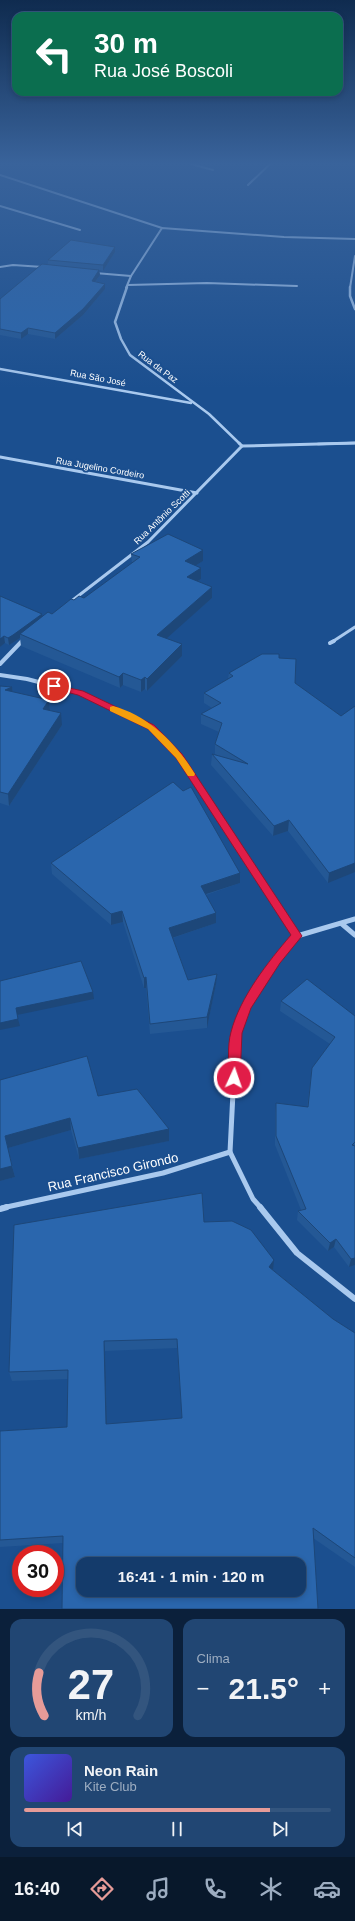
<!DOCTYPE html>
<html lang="pt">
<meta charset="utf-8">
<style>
:root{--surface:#143b6b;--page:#214673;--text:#f1f3f6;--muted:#9dadc1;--line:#33557e;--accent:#e69b98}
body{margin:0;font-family:Helvetica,sans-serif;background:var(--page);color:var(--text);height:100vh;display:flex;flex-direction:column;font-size:15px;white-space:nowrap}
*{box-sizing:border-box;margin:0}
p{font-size:13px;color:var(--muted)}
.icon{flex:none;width:22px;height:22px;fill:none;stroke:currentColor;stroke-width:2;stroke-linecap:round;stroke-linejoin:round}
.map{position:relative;height:1609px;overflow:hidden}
.details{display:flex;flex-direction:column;gap:10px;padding:10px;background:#0b203b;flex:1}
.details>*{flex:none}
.banner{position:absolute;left:12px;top:12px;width:331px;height:84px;border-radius:12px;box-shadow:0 2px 6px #0003,0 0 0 1px var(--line);background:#0b6e4f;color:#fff;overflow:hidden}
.speed{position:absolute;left:12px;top:1545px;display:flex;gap:8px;font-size:20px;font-weight:700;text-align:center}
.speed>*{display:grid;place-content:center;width:52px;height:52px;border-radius:50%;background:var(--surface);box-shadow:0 2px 6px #0003,0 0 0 1px var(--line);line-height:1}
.speed .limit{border:6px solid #d22;background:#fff;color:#111}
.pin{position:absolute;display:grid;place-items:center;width:34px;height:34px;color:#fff;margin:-17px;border:2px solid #fff;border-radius:50%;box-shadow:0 1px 4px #0007}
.me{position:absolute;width:44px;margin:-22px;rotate:3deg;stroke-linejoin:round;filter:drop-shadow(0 0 3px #0008)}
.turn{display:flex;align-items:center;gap:14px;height:84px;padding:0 16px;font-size:18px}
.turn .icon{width:52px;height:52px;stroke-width:2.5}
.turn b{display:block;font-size:28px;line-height:34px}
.big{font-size:30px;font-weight:700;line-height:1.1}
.details .tile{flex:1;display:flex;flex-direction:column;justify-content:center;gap:6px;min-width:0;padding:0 14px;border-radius:12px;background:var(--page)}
.details .dial{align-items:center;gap:0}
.dial svg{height:104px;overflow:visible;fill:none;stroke:var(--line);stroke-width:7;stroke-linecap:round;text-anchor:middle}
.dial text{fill:var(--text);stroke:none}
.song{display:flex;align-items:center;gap:12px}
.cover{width:48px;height:48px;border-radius:6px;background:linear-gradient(135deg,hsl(230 70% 55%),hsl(260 70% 35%))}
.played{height:4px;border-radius:2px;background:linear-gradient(90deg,var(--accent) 80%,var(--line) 80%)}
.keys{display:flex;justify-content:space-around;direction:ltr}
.heat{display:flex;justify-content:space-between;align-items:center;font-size:22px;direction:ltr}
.details .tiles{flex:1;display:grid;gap:10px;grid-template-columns:1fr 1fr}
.tile:last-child{grid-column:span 2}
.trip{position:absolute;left:76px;top:1557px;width:230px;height:40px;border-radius:12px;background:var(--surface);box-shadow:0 2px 6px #0003,0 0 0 1px var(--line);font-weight:700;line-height:40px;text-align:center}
.tab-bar{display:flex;height:64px;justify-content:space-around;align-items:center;background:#08182b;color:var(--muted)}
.tab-bar .icon{width:28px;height:28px}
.tab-bar .on{color:var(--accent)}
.tab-bar b{font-size:18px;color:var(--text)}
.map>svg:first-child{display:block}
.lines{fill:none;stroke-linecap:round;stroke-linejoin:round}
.street-far5{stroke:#a9c9ee;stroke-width:2}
.street-far4{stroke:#a9c9ee;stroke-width:2.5}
.street-far3{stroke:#a9c9ee;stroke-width:3}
.street-far2{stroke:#a9c9ee;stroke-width:4}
.street-far1{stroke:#a9c9ee;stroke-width:5}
.street{stroke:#a9c9ee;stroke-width:6}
.wall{fill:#245895;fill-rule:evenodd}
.shaded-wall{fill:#1d4779}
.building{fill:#2a66ad;stroke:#1d4779;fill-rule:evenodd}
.route{fill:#e11d48;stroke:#92132f}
.slow{fill:#f59e0b}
.labels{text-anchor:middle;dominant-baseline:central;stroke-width:4;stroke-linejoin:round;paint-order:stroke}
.far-street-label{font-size:9px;fill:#fff;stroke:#1b4f8f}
.near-street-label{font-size:13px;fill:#fff;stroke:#1b4f8f}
</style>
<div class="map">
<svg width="355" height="1609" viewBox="0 0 355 1609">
<rect width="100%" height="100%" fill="#1b4f8f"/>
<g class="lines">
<g class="street-far5">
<path d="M191,164L213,170"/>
<path d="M353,164H355"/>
<path d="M0,175L162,228"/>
<path d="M248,185L270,164"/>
<path d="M0,206L80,230"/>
<path d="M0,267L13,265L43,267"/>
<path d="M95,273L131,276"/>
<path d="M128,285L207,283L297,286"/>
<path d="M126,288L131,276L162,228L284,237L355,239"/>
<path d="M350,288L355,256"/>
</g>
<g class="street-far4">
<path d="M127,287L115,322L121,339L130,355L209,414L240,444"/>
<path d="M350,287V296L355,309"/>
<path d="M0,369L191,403"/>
<path d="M318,444L355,443"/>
</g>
<g class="street-far3">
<path d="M239,443L242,446"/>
<path d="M0,457L197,493"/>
<path d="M69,603L148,542L242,446L355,443"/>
<path d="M21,642L25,638"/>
<path d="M332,642L355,627"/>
</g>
<g class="street-far2">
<path d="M330,643L334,641"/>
<path d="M0,664L22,641"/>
<path d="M0,675L27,679L81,693L151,727L179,756L268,892"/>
</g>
<g class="street-far1">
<path d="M267,891L297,936"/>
<path d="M342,924L355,935"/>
<path d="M2,1208L163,1173L230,1152"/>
<path d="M261,1208L253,1199L230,1152L236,1033L247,1006L276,960L297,936L355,919"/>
</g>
<g class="street">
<path d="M260,1207L297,1253L355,1299"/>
<path d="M0,1209L7,1207"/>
</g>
</g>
<g class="wall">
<path d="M115,247V252L103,271L99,270L100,275L96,281L105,289L83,315L55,339L28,334L21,339L0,335V299L48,265V260Z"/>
<path d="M131,554L203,561L195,566L201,579L198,581L212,587V598L166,638L182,656L147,691L145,689L141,692L123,685L120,688L21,646L20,638L14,642L9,645L5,643L0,647V596L42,614V617L52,614L74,600L84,598L132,563Z"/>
<path d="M279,658L295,683L341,716L355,706L328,883L288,831L273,836L211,765L212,754L218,756L215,754V744L219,732L201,724V714L212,708L204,703V693L228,679L229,673Z"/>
<path d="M0,686L12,687L13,692L49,700L50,710L62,725L9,806L0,803Z"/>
<path d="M51,863L240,873V883L206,895L216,923L173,938L188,980L216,984L207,1028L150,1034L146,988H144L123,922L111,925L52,874Z"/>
<path d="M281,1001L355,1016V1265L349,1267L334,1247L328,1251L297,1220L298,1211L301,1210L275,1145V1112L276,1103L307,1107L312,1068L330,1044L280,1011Z"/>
<path d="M0,1080L98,1096L169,1141L79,1159L71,1130L8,1148L15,1177L0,1181Z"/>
<path d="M204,1222L273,1270L333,1319L355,1333V1567L313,1538L63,1543L0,1547V1431L67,1427L68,1379L12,1381L9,1372ZM177,1348L182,1418L107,1424L105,1351Z"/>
</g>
<g class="shaded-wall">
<path d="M115,247V252L103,271V265Z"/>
<path d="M99,270L100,275L92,286V281Z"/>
<path d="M105,284V289L83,315L55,339V333Z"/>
<path d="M28,328V334L21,339V333Z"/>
<path d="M203,550V561L185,572V561Z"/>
<path d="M201,568V579L186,588L187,577Z"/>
<path d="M212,587V598L157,647V635Z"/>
<path d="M42,614L43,621L20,634V638L14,642L9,645L8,638Z"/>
<path d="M4,636L5,643L0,647V639Z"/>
<path d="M182,644V656L147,691V679Z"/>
<path d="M123,673V685L120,688L119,677Z"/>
<path d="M145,677V689L141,692V680Z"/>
<path d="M12,687L14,699L5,690Z"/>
<path d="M49,700L50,711L43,709Z"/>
<path d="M61,713L62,725L9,806L8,794Z"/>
<path d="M289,820L288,831L273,836L274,826Z"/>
<path d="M355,863V872L328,883L329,873Z"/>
<path d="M240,873V883L200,896L201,886Z"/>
<path d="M122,911L123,922L111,925V914Z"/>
<path d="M216,913V923L169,939V928Z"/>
<path d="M217,974L216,984L207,1028V1017Z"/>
<path d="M146,977V988H144V978Z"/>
<path d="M93,992L94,999L17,1015L16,1008Z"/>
<path d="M18,1019L20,1026L0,1030V1023Z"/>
<path d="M70,1118L71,1130L8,1148L5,1136Z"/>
<path d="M169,1129V1141L79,1159L78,1148Z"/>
<path d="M12,1166L15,1177L0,1181V1169Z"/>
<path d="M336,1239L334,1247L328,1251L330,1243Z"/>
<path d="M355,1258V1265L349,1267L351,1259Z"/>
<path d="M274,1260L273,1270L269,1267Z"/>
<path d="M104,1341L105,1351L107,1432L106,1424Z"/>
</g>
<g class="building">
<path d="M71,240L115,247L103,265L48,260Z"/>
<path d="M42,264L99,270L92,281L105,284L83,309L55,333L28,328L21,333L0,329V299Z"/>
<path d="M168,534L203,550L185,561L201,568L187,577L212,587L157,635L182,644L147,679L145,677L141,680L123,673L119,677L20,634L48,612L52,614L71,599L74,600L79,596L84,598L140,557L131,554Z"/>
<path d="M0,596L42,614L13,635L8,638L4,636L0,639Z"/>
<path d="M262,654H279V658L296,659L295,683L341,716L355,706V863L329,873L289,820L274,826L212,754L248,764L215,744L222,723L201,714L221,703L204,693L233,676L229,673Z"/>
<path d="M0,686L12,687L5,690L49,700L43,709L61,713L8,794L0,792Z"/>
<path d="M173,782L183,791L191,787L240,873L201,886L216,913L169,928L188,980L217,974L207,1017L150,1024L146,977L144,978L122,911L111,914L51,863Z"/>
<path d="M81,961L93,992L16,1008L18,1019L0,1023V981Z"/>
<path d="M307,979L355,1016V1142L352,1145L355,1146V1258L351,1259L336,1239L330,1243L298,1211L306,1209L276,1136V1103L308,1107L312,1068L335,1037L281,1001Z"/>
<path d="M87,1056L98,1096L137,1089L169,1129L78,1148L70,1118L5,1136L12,1166L0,1169V1080Z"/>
<path d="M202,1193L204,1222L232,1221L251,1230L274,1260L269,1267L333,1319L355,1333V1558L313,1528L318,1609H62L63,1536L0,1540V1431L67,1427L68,1370L9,1372L14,1225ZM177,1339L182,1418L106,1424L104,1341ZM83,1564H299V1590H83Z"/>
</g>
<linearGradient id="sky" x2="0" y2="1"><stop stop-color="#0f2b4f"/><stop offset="0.42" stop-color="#39639b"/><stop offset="1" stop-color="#39639b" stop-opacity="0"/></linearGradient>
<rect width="355" height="389" fill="url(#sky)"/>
<path class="route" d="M51,684L83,691L154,725L182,754L302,936L280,963L251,1008L242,1033L240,1078L238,1082L234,1083L230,1082L229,1078C229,1064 227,1046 231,1032C240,997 268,962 291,935L176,758L148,729L78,695L51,688Z"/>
<path class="slow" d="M113,706C149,716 176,743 195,774L194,776H188L176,758L148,729L110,711V707Z"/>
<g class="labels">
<g class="far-street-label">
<text transform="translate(158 367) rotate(37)">Rua da Paz</text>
<text transform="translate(98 378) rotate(11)">Rua São José</text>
<text transform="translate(100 468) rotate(10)">Rua Jugelino Cordeiro</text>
<text transform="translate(162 517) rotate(-44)">Rua Antônio Scotti</text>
</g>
<g class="near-street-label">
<text transform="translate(113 1172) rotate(-13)">Rua Francisco Girondo</text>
</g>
</g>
</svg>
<div class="speed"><div class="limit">30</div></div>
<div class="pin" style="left:54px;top:686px;background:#d93025"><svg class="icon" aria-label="arrive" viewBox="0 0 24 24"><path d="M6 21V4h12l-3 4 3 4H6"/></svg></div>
<svg class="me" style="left:234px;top:1078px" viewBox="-20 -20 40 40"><circle r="17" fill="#e11d48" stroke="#fff" stroke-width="3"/><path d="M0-11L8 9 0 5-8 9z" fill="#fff"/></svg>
<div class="trip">16:41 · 1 min · 120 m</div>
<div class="banner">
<div class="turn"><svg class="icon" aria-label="left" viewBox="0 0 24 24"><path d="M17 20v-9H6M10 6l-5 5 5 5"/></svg><div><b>30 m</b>Rua José Boscoli</div></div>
</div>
</div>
<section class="details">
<div class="tiles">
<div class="tile dial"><svg viewBox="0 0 100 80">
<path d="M14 69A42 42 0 1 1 86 69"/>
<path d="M14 69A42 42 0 0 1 10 36" stroke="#e69b98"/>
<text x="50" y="56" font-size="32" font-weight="700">27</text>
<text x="50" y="72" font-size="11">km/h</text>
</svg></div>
<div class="tile"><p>Clima</p>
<div class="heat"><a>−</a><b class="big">21.5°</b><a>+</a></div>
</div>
<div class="tile">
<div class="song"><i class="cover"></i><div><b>Neon Rain</b><p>Kite Club</p></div></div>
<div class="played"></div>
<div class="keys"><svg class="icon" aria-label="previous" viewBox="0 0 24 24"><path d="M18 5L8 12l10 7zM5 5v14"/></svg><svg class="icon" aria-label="pause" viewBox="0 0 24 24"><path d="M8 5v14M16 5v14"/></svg><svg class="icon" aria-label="next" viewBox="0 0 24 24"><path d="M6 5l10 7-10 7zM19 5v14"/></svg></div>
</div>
</div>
</section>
<nav class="tab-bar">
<b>16:40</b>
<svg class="icon on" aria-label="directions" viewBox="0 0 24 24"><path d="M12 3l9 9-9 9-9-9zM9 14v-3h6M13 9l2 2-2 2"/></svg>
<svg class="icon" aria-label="music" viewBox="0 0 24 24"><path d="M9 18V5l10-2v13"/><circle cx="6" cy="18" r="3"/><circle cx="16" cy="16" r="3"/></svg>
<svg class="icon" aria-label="phone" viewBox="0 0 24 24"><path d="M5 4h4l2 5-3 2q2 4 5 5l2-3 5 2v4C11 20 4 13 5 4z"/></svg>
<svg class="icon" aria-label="climate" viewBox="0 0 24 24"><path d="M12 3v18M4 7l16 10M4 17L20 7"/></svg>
<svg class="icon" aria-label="car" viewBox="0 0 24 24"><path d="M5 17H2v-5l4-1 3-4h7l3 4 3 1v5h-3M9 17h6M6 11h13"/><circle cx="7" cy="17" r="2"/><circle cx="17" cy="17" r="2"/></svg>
</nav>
